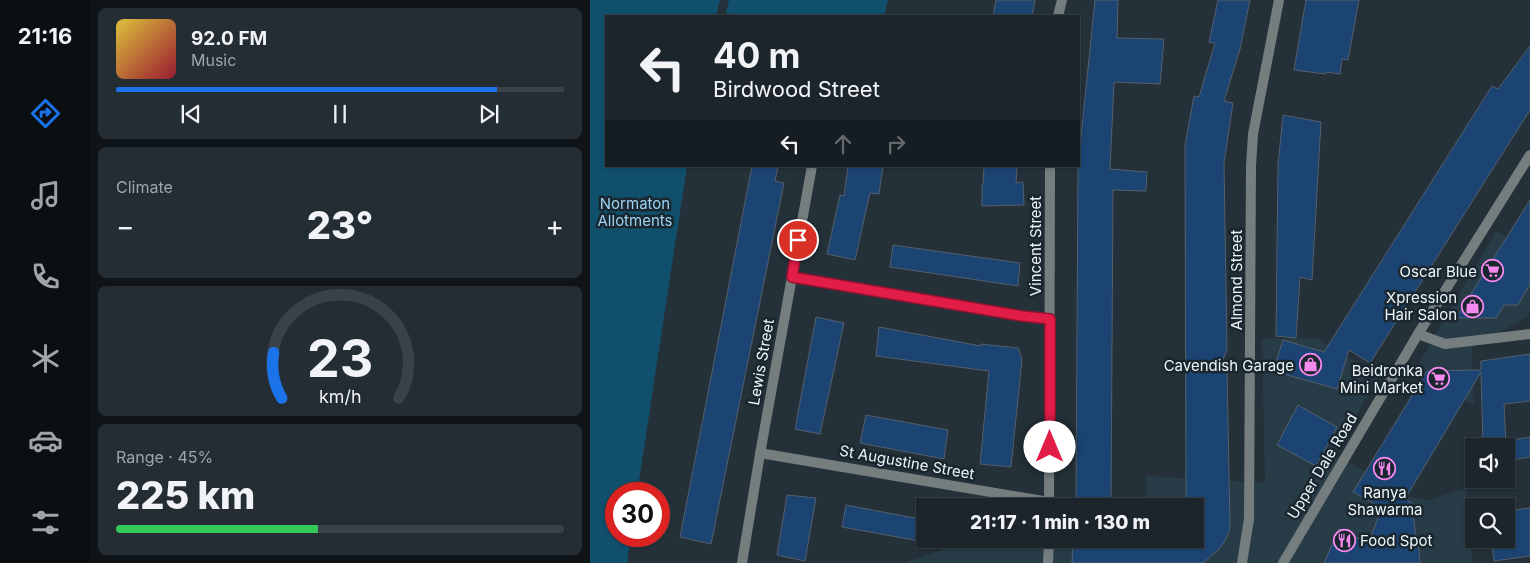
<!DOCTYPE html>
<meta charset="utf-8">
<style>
:root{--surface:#1b252b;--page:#242d33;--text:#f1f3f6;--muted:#a0a5a9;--line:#394247;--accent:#1a73e8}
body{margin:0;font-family:Inter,sans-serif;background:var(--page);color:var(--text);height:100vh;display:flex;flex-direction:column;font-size:19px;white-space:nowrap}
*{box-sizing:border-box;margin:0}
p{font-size:16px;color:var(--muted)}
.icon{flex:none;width:28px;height:28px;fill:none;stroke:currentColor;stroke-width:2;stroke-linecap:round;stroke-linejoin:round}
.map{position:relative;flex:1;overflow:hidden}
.details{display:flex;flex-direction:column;gap:8px;padding:8px;background:#0f1418;width:500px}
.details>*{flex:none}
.guide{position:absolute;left:15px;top:15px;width:475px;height:152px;border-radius:0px;box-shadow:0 1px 4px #0004,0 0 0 1px var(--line);background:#1b252b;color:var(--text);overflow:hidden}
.tools{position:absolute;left:875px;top:438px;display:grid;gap:10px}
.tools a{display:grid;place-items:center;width:50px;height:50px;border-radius:0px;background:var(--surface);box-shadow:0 1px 4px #0004,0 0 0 1px var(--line);font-size:25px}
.speed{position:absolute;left:15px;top:482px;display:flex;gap:10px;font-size:25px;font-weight:700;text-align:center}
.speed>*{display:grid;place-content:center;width:65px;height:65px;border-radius:50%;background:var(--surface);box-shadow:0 1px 4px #0004,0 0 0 1px var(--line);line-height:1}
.speed .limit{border:8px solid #d22;background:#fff;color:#111}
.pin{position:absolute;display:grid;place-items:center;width:42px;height:42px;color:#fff;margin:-21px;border:2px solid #fff;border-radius:50%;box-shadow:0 1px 5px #0007}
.me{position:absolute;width:55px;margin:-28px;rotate:0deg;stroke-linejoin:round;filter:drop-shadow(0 0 4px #0008)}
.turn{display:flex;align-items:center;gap:18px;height:105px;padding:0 25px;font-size:22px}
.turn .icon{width:65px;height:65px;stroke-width:2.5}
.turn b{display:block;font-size:35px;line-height:42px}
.lanes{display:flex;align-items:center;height:48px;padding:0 25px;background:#0003;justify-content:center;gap:25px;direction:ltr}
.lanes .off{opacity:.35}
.big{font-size:38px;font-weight:800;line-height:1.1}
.details .widget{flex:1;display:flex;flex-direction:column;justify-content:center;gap:8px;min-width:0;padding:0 18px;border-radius:8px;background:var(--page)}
.details .dial{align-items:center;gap:0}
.dial svg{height:130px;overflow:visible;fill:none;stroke:var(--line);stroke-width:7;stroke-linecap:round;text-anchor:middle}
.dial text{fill:var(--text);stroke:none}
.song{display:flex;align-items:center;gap:15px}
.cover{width:60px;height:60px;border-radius:8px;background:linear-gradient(135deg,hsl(50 70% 55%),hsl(350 70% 35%))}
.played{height:5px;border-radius:2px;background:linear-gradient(90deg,var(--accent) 85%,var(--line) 85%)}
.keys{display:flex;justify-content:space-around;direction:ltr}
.heat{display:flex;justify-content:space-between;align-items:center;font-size:28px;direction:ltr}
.charge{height:8px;border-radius:4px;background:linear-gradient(90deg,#34c759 45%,var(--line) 0)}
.trip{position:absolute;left:326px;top:498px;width:288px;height:50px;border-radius:0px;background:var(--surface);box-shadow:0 1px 4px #0004,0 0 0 1px var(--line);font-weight:800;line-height:50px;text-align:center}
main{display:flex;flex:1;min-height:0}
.menu{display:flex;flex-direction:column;width:90px;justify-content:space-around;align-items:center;background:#0b0f11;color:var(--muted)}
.menu .icon{width:35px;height:35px}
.menu .active{color:var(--accent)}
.menu b{font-size:22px;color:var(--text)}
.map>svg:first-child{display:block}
.built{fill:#283c47}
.green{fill:#10506d}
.building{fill:#1b4472;stroke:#555f6a}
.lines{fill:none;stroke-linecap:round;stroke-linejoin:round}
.pedestrian{stroke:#757d7f;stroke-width:10}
.minor{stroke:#757d7f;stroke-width:10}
.tertiary{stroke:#757d7f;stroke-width:10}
.route-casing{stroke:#92132f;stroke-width:12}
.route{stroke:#e11d48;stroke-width:9}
.labels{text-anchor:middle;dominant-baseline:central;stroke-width:5;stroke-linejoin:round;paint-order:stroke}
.park-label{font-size:15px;fill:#9cd3f3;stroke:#1a272f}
.street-label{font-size:15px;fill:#edf6fb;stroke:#1a272f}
.poi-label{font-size:15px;fill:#edf6fb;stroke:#1a272f;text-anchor:end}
</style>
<main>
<nav class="menu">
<b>21:16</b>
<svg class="icon active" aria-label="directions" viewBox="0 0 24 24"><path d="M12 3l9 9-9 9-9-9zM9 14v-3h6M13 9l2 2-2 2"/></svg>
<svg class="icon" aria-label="music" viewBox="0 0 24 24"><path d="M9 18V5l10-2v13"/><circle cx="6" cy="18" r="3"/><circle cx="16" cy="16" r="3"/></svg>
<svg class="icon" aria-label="phone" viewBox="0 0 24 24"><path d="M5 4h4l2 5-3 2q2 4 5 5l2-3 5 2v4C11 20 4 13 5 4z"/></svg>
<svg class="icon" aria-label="climate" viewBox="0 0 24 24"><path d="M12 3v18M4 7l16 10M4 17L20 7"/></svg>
<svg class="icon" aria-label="car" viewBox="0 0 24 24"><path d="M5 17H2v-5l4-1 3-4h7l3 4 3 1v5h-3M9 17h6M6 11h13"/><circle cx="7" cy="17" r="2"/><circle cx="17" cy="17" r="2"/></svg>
<svg class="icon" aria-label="filters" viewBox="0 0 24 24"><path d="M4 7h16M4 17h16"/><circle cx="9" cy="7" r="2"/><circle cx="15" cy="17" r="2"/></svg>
</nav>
<section class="details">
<div class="widget">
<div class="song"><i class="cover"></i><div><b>92.0 FM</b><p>Music</p></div></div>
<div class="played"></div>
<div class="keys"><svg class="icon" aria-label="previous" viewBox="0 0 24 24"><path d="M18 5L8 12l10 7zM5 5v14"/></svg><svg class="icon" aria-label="pause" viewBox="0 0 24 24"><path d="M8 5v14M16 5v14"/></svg><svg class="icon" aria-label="next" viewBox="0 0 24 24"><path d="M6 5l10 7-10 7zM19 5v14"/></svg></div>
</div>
<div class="widget"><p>Climate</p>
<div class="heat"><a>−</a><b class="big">23°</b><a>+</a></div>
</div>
<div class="widget dial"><svg viewBox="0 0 100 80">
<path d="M14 69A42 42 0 1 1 86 69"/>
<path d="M14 69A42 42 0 0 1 9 41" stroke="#1a73e8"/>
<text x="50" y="56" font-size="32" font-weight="700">23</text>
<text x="50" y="72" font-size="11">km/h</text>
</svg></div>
<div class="widget"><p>Range · 45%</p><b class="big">225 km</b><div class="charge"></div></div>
</section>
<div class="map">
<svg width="940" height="563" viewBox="0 0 940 563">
<rect width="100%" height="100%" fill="#243139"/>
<g class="built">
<path d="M906,231L940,249V311L938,316L882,348L884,405L823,374Z"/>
<path d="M726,338L789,376L744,454L819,497L839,500L876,488L883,563H314L358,548L360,539H605V506H556V476L675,483L672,339Z"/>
</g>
<g class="green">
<path d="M0,0H130L126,16H16V166H97L47,494H26V536H41L37,563H0Z"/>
<path d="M139,0H298L294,16H152L136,13Z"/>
</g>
<g class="building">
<path d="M406,0H445L442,16H403Z"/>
<path d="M505,0H528L527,38L574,39L570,84L524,82L520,169L557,172L556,191L523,190L521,506H486L488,166Z"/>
<path d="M628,0H660L650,49L634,101L643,103L634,163L637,350L631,364L637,367L640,528L635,541L629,549L613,563H482L483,539H605V506H596L595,145L604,96L609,97L625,43L619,42Z"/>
<path d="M716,0H769L758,60L752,59L750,74L736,72V74L704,70Z"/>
<path d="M940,46V110L780,363L759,350L747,389L683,371L693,340L734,352L902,86L908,89Z"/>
<path d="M693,115L731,122L722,280L710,277L706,338L686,336L688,165Z"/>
<path d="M162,166H188L185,181L194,183L121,544L90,537Z"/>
<path d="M258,166H293L289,194L280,193L265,260L237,254L250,195L254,196Z"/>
<path d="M394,166H427L426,183L433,182L434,205L392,206V184H393Z"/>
<path d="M940,200V284L928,305H914L906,318H866Z"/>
<path d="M303,245L430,263L428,286L300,267Z"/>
<path d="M226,317L254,323L230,434L205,429Z"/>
<path d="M289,327L391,346V344L428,348L432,359L421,467L390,464L399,371L286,356Z"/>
<path d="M940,354V401L914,404L916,445V441L940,437V457L916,461V446H893L891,372L815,499L822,503L826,539H828L830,563H734L749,529L778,543L792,508L763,492L837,371L891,370V361Z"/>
<path d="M708,405L747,427L726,466L687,445Z"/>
<path d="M276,415L358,430L354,459L270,443Z"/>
<path d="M197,495L226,498L215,561L187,555Z"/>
<path d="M256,505L335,520V542L252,527Z"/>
<path d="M940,508V556L904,561L901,539H916V511Z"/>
</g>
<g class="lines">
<path class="pedestrian" d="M652,563L659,519"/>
<g class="minor">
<path d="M468,16L472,0"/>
<path d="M202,277L432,316L460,319"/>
<path d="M828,334L855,344L940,334"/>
<path d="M170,453L459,502"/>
<path d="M459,506L460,166"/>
<path d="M659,519L661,166L663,134L689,0"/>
<path d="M152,563L170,454L222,166"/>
<path d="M458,563L459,539"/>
</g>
<path class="tertiary" d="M693,563L828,334L940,155"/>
</g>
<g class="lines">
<defs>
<path id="route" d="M208,240L202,277L432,316L460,319V447"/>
</defs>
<use href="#route" class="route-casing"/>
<use href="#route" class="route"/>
</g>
<defs>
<symbol id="supermarket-ring" viewBox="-11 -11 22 22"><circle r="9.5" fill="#1a272f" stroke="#f589ee" stroke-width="1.5"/><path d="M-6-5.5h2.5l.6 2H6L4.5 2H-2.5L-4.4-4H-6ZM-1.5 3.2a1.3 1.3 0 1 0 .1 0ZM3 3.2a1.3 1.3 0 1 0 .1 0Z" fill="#f589ee"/></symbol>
<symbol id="shop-ring" viewBox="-11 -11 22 22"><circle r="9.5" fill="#1a272f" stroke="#f589ee" stroke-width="1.5"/><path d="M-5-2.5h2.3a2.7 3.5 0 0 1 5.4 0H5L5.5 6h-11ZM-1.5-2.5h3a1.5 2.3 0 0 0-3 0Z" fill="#f589ee"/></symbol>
<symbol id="restaurant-ring" viewBox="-11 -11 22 22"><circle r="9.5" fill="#1a272f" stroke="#f589ee" stroke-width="1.5"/><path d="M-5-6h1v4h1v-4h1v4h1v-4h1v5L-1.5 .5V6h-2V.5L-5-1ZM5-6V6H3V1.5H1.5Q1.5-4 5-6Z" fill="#f589ee"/></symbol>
</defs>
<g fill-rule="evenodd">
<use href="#supermarket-ring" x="890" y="258" width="25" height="25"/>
<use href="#shop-ring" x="870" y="294" width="25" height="25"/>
<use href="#shop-ring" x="708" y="352" width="25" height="25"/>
<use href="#supermarket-ring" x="836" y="366" width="25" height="25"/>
<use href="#restaurant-ring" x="782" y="456" width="25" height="25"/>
<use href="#restaurant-ring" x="742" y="528" width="25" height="25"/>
</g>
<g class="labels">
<g class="park-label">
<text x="45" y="203">Normaton<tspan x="45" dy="17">Allotments</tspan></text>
</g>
<g class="street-label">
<text transform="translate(445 246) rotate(-90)">Vincent Street</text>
<text transform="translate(646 280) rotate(-90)">Almond Street</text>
<text transform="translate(171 362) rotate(-80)">Lewis Street</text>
<text transform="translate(317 462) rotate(10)">St Augustine Street</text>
<text transform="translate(732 466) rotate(-59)">Upper Dale Road</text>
</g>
<g class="poi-label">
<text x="887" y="271">Oscar Blue</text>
<text x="867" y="297">Xpression<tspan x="867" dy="17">Hair Salon</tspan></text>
<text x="704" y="365">Cavendish Garage</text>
<text x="833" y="370">Beidronka<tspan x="833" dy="17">Mini Market</tspan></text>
<text x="795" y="492" text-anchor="middle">Ranya<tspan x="795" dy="17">Shawarma</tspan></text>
<text x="770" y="540" text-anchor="start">Food Spot</text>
</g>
</g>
</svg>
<div class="tools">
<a><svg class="icon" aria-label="sound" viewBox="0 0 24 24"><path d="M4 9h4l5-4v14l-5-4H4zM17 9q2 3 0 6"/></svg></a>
<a><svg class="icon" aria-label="search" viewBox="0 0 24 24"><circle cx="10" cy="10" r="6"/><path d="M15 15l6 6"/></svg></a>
</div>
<div class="speed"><div class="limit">30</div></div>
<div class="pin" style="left:208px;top:240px;background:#d93025"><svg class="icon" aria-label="arrive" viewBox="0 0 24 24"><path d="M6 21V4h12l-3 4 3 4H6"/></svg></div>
<svg class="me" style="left:460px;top:447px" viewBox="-20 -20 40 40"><circle r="19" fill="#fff"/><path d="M0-13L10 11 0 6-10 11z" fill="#e11d48"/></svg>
<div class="trip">21:17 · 1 min · 130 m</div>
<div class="guide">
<div class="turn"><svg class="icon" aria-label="left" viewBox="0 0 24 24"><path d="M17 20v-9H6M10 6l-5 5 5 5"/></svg><div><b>40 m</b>Birdwood Street</div></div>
<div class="lanes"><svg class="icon" aria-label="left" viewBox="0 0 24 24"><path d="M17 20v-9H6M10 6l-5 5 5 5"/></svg><svg class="icon off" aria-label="ahead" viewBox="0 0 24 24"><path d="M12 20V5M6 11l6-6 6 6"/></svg><svg class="icon off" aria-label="right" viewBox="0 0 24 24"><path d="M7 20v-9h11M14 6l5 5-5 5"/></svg></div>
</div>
</div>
</main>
